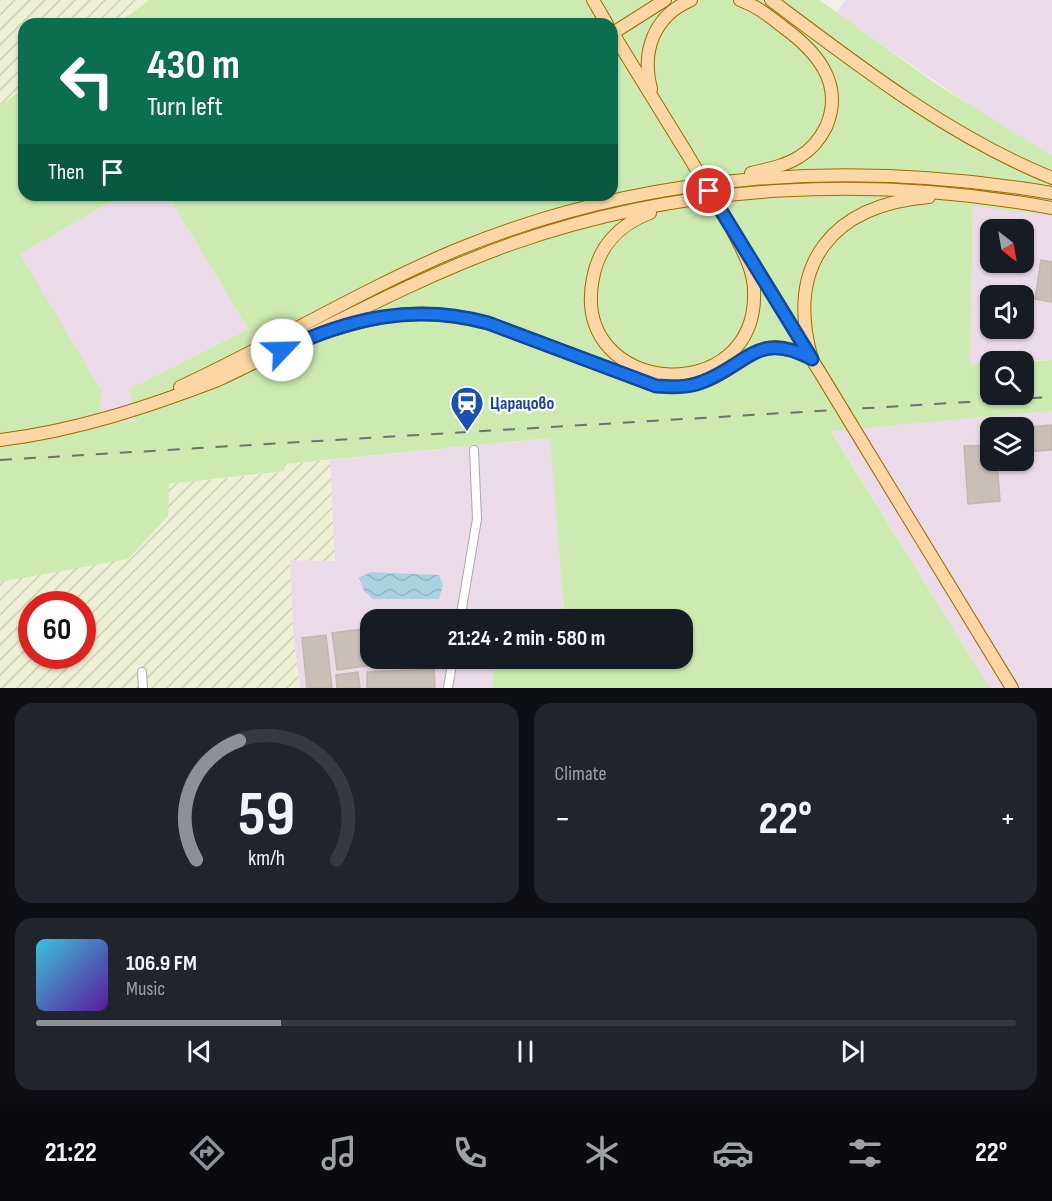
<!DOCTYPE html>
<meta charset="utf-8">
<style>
:root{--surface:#171b24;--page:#20242c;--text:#f1f3f6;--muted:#9ea1a6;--line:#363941;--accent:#8c9099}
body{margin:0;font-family:"Sofia Sans Condensed",sans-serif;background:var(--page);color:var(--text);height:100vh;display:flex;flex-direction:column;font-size:22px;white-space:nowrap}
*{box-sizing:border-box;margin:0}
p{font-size:20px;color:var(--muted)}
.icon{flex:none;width:33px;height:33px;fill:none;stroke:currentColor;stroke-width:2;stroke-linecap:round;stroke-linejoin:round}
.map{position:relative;height:688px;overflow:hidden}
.details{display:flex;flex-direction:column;gap:15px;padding:15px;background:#0d0f14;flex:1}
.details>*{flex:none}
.banner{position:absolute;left:18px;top:18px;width:600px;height:183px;border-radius:18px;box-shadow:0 2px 4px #0004;background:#0b6e4f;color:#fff;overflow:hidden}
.needle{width:39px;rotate:149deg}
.buttons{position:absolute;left:980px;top:219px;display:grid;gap:12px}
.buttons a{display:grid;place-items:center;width:54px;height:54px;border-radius:12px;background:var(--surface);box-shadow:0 2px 4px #0004;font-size:30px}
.speed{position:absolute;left:18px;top:591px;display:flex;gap:12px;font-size:30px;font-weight:700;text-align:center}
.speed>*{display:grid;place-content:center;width:78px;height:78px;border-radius:50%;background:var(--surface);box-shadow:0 2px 4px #0004;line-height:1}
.speed .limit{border:9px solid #d22;background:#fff;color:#111}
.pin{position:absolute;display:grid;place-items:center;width:51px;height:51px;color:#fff;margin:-26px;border:3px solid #fff;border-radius:50%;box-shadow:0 2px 6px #0007}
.me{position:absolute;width:66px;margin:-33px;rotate:66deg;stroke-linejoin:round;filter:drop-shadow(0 0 4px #0008)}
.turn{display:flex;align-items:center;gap:21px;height:126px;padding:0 30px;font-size:27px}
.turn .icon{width:78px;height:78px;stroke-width:2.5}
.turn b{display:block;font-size:42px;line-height:51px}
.then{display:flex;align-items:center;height:57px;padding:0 30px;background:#0003;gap:12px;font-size:22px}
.big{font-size:45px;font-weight:700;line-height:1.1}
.details .widget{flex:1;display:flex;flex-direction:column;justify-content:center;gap:9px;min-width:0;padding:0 21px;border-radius:18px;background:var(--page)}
.details .dial{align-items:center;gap:0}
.dial svg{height:156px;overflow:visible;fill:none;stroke:var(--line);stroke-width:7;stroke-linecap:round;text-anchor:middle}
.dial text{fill:var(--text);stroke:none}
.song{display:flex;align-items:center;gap:18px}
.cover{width:72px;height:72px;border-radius:9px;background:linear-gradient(135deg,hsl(190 70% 55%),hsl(270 70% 35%))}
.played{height:6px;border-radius:3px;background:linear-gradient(90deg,var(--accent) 25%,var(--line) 25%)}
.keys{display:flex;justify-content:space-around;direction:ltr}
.heat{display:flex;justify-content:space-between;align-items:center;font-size:33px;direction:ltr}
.details .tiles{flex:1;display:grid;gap:15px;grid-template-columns:1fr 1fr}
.widget:last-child{grid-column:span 2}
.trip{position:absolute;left:360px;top:609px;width:333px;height:60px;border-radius:18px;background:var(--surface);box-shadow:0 2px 4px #0004;font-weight:700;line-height:60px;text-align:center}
.tabs{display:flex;height:96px;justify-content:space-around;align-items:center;background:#090b0e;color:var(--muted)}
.tabs .icon{width:42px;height:42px}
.tabs .selected{color:var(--accent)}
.tabs b{font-size:27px;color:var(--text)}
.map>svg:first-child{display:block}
.industrial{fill:#ebdbe8;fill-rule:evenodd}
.farmland{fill:url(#farmland-furrows);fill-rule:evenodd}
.grass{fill:#cdebb0}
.water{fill:url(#water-waves)}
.building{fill:#c7bfb8;stroke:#c4b6ab;stroke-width:1.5}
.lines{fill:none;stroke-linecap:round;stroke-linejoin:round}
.minor-casing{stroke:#a9a9a9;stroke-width:10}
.primary-casing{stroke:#a06b00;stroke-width:14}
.minor{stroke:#fff;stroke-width:8}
.primary{stroke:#fcd6a4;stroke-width:12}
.rail{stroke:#707070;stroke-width:2;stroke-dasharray:12 12;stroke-linecap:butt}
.primary-bridge-casing{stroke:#a06b00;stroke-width:14;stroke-linecap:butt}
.primary-bridge{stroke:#fcd6a4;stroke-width:12}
.route-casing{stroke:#114b97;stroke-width:15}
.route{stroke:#1a73e8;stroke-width:10}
.labels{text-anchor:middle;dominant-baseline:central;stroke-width:4.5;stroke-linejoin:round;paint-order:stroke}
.transit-label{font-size:18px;font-weight:bold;fill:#164399;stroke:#fff;text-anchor:start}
</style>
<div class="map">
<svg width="1052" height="688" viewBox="0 0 1052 688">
<defs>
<pattern id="farmland-furrows" width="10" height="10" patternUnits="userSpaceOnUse" patternTransform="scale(1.5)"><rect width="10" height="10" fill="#eef0d5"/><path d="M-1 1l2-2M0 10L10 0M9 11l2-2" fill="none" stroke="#ccceb7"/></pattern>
<pattern id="water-waves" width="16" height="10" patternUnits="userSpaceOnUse" patternTransform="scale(1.5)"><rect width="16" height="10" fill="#aad3df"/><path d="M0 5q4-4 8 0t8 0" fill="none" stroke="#92b5bf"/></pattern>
</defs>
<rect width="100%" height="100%" fill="#f2efe9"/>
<g class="industrial">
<path d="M846,0H1052V156L999,125L836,13Z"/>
<path d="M1052,167V360L990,362V364L970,366L973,205L1035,214ZM990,230H1023V262H990ZM990,296H1023V328H990Z"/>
<path d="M123,195H168L248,329L129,389L136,421L100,423L20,254Z"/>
<path d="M1052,411V688H990L831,430ZM990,428H1023V460H990Z"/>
<path d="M551,438L564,612L547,620H370V658L494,659L492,688H300L293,633L290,560L335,561L330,460Z"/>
</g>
<g class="farmland">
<path d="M0,0H150L116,24H24V89L0,105Z"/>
<path d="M330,460L335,561L290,560L293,633L300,688H0V582L128,558L168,484L284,472L285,464ZM32,604H82V656H32Z"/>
</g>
<path class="grass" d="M150,0H819L938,85L1052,156V167L1035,214L973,206L970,365L990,364V394H1023V362L1052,360V411L831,431L990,688H492L494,659L682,658V620L547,619L564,611L550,438L285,464V471L169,484L168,516L128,559L0,582V105L24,89V195H123L20,254L101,390L100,423L135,421L129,389L248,329L168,195H612V24H116Z"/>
<path class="water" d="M371,572L439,575L443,585L439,599H373L364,591L359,578Z"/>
<g class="building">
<path d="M1041,260L1052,262V302L1035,299Z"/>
<path d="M1052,425V450L1023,452V428H1015Z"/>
<path d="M990,445V460H997L1000,501L968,504L964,446Z"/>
<path d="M370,628V658H428L337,670L332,633Z"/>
<path d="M326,635L332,688H307L302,638Z"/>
<path d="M434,669L435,688H367V672Z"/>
<path d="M358,672L360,688H337L336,675Z"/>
</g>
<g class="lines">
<defs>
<g id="minor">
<path d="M460,620L477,519L474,450"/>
<path d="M142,672L143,688"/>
<path d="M448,688L453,658"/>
</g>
<g id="primary">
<path d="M593,0L607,24"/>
<path d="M740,0C757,6 769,16 783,27C816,51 845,83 826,127C820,139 811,150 799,157C785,166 767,169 751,173"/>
<path d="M771,0C860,67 949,136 1052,178"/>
<path d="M612,32L686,152"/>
<path d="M613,33L665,0"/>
<path d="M651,89C641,51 654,16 691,0"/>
<path d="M650,213C620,224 599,246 593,278C569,398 760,411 754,289C753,267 741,248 732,229"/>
<path d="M752,261L830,389"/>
<path d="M336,329C391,312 432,308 488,323L656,386C676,387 696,387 715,377C756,355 764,333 812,359"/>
<path d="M812,359C785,264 832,205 929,197"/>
<path d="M180,387C273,344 361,290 456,250C645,172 851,159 1052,193"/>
<path d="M0,440C75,431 148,407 218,380C316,334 412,279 514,243C686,183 874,175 1052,208"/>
<path d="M864,445L1012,688"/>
</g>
</defs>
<use href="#minor" class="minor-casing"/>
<use href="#primary" class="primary-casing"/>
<use href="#minor" class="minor"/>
<use href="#primary" class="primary"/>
<path class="rail" d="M0,460L1052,397"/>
<defs>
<g id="primary-bridge">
<path d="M686,152L732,229"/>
<path d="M830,389L864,445"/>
</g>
</defs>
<use href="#primary-bridge" class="primary-bridge-casing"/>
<use href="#primary-bridge" class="primary-bridge"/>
</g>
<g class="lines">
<defs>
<path id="route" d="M282,350C350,318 414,303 488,323L656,386C671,387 687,388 702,382C749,364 758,330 812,359L709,191"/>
</defs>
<use href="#route" class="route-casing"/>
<use href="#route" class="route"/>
</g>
<defs>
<symbol id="station-pin" viewBox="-11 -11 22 30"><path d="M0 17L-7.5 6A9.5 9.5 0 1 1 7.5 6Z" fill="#1a4fb4" stroke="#fff"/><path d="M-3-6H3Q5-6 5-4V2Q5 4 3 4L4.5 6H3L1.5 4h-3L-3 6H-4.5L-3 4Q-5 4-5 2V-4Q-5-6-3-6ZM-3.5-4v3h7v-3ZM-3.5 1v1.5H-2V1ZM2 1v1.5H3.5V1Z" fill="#fff"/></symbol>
</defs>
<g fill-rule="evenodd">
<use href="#station-pin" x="448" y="384" width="38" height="52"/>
</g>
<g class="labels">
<g class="transit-label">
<text x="490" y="403">Царацово</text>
</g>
</g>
</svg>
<div class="buttons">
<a><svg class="needle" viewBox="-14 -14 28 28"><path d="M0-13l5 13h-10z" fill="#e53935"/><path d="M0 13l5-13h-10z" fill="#9ea1a6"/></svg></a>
<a><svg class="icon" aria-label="sound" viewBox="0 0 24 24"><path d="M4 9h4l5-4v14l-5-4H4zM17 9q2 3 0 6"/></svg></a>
<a><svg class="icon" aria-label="search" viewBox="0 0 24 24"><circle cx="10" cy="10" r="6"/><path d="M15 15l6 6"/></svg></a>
<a><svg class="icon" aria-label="layers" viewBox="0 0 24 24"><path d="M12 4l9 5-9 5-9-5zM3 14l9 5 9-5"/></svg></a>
</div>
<div class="speed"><div class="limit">60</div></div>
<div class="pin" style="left:709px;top:191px;background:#d93025"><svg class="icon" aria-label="arrive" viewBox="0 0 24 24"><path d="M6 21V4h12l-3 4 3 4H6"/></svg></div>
<svg class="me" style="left:282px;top:350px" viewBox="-20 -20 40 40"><circle r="19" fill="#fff"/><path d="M0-13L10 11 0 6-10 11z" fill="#1a73e8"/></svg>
<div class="trip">21:24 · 2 min · 580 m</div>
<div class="banner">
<div class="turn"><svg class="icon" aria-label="left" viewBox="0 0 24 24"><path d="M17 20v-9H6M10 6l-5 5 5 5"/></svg><div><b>430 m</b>Turn left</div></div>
<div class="then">Then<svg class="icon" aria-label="arrive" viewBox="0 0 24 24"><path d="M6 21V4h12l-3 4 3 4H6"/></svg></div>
</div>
</div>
<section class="details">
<div class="tiles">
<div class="widget dial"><svg viewBox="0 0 100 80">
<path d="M14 69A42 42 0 1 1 86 69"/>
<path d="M14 69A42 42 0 0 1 36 8" stroke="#8c9099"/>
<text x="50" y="56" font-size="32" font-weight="700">59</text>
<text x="50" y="72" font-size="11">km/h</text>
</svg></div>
<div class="widget"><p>Climate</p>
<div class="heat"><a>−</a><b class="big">22°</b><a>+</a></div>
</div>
<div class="widget">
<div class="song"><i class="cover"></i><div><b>106.9 FM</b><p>Music</p></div></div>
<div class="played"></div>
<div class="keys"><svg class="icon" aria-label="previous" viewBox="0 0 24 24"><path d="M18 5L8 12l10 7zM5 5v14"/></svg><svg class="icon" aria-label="pause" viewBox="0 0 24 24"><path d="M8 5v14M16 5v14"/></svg><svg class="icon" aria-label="next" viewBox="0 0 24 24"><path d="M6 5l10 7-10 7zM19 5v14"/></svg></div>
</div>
</div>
</section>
<nav class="tabs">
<b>21:22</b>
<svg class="icon selected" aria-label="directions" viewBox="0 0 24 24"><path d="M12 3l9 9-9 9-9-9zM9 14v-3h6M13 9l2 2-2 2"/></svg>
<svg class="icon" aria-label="music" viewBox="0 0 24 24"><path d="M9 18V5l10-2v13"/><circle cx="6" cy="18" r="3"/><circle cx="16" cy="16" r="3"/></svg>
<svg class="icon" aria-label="phone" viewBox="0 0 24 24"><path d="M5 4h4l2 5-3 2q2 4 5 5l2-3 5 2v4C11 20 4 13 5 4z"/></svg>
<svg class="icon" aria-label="climate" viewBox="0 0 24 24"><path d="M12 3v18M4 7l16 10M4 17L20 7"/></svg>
<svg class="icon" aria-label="car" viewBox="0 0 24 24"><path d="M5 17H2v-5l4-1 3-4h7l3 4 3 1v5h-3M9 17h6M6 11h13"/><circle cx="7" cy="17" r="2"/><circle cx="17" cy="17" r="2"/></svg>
<svg class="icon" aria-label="filters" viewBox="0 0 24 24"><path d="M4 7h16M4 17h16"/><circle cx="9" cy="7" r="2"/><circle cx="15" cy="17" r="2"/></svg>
<b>22°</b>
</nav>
